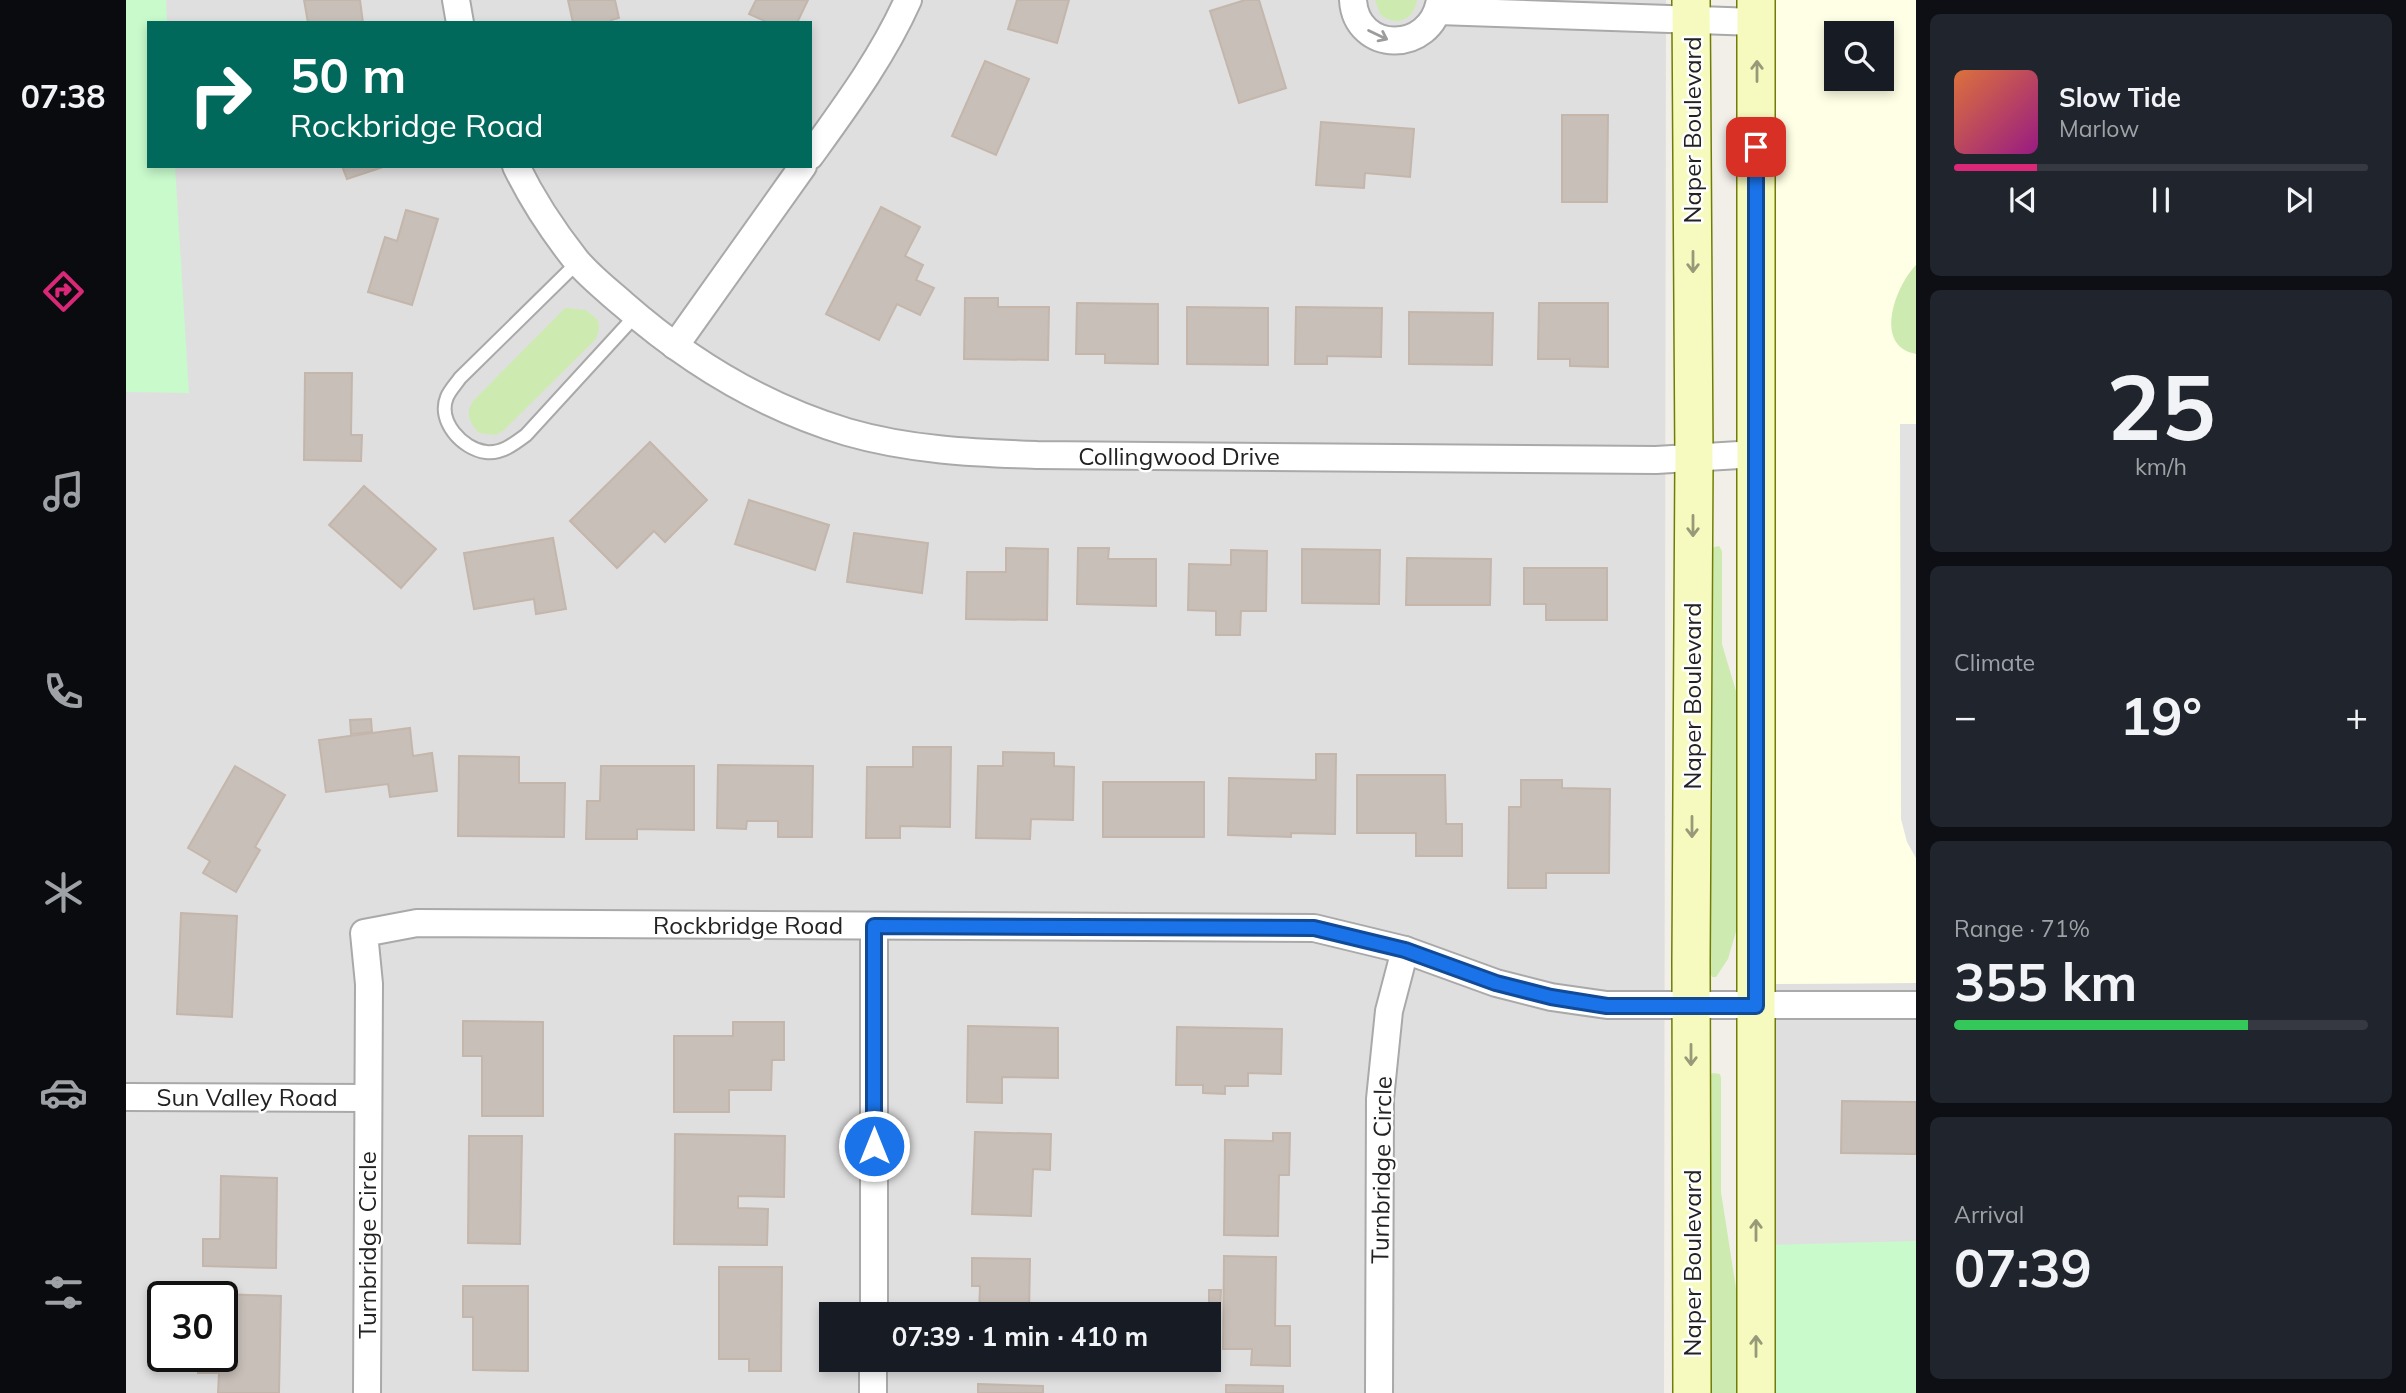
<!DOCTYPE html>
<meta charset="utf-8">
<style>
:root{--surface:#171b24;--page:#20242c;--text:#f1f3f6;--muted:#9ea1a6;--line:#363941;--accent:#db2777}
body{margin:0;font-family:Mulish,sans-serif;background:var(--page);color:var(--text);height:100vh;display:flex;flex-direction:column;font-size:26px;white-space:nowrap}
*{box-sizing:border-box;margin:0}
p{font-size:23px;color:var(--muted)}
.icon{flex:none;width:38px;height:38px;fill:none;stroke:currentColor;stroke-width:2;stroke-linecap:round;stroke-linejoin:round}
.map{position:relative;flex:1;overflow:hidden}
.drawer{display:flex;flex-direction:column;gap:14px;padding:14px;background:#0d0f14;width:490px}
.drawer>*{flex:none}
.top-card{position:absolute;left:21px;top:21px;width:665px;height:147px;border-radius:0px;box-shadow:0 4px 10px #0003;background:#00695c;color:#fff;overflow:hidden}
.buttons{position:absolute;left:1698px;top:21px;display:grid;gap:14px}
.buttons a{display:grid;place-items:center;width:70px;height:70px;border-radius:0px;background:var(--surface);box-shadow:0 4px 10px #0003;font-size:35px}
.speed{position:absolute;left:21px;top:1281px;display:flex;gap:14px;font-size:35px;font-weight:700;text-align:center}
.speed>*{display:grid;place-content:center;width:91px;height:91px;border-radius:50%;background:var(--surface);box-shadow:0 4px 10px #0003;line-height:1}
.speed .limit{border:4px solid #111;border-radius:10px;background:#fff;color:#111}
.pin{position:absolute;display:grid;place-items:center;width:60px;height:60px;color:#fff;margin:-30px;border-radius:14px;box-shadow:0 4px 10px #0006}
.me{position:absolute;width:77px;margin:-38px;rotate:0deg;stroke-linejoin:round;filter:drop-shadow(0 0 5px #0008)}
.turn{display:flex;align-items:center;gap:24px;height:147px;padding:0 28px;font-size:32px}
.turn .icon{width:91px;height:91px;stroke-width:2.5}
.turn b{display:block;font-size:49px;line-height:60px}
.big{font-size:52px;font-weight:700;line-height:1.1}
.drawer .tile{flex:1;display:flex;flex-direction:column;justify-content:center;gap:10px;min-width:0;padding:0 24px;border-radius:10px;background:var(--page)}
.drawer .dial{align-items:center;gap:0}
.dial b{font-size:91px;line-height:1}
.song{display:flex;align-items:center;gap:21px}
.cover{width:84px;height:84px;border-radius:10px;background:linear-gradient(135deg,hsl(20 70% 55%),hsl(310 70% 35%))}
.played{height:7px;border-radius:4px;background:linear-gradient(90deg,var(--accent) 20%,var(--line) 20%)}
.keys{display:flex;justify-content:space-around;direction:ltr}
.heat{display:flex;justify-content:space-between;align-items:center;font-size:38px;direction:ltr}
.charge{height:10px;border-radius:5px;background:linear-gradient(90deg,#34c759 71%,var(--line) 0)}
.trip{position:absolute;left:693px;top:1302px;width:402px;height:70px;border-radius:0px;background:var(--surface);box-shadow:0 4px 10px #0003;font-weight:700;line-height:70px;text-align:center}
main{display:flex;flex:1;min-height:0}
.menu{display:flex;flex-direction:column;width:126px;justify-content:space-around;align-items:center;background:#090b0e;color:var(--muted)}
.menu .icon{width:49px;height:49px}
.menu .selected{color:var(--accent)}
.menu b{font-size:32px;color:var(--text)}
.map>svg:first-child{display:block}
.residential{fill:#e0dfdf;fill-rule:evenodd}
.education{fill:#ffffe5;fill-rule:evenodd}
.grass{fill:#cdebb0}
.park{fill:#c8facc}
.parking{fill:#e2e2e2}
.building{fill:#c7bfb8;stroke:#c4b6ab;stroke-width:2}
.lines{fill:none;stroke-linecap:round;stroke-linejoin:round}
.lane-casing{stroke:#a9a9a9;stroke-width:16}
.street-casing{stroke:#a9a9a9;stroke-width:30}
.secondary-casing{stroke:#707d05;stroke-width:40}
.lane{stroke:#fff;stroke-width:12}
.street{stroke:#fff;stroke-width:26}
.secondary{stroke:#f7fabf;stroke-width:37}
.oneway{stroke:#9c9c9c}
.oneway2{stroke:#979978}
.route-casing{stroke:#114b97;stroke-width:18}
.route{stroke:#1a73e8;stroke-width:12}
.labels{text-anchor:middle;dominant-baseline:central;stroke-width:5;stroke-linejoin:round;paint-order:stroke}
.street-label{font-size:24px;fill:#222;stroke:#fff}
</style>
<main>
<nav class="menu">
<b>07:38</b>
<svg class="icon selected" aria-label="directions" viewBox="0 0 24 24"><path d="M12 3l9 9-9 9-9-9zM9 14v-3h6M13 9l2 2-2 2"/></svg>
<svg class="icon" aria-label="music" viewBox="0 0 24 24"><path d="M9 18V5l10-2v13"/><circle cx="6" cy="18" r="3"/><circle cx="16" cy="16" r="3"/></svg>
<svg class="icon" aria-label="phone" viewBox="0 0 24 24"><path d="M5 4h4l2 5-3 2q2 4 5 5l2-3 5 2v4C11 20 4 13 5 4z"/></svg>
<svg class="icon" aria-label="climate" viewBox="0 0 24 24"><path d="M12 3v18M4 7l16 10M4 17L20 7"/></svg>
<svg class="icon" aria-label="car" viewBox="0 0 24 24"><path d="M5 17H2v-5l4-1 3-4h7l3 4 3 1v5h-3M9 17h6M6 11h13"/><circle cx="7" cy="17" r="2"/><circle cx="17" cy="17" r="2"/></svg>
<svg class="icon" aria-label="filters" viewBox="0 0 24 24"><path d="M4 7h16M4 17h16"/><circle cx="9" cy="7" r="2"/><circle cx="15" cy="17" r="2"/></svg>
</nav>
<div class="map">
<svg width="1790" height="1393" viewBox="0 0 1790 1393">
<rect width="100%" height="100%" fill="#f2efe9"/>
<g class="residential">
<path d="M0,0H1540L1538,1393H0ZM23,23H684V166H23ZM37,1297H96V1356H37ZM705,1314H1083V1360H705Z"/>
<path d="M1790,983V1393L1647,1245V984Z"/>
</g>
<path class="education" d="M1649,0H1790V983L1647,984ZM1710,33H1755V79H1710Z"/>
<g class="grass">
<path d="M1249,0H1291C1288,20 1270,28 1254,14Z"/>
<path d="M1790,265V354C1746,346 1770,285 1790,265Z"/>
<path d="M439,308L460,310L472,320L473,329L470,339L378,430L370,435L353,433C343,422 339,414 347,401Z"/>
<path d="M1593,546L1596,551V644L1612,698V925L1602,959L1590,977H1586L1584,972L1582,597L1585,550L1588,547Z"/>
<path d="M1587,1073L1594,1074L1595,1078V1192L1612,1301V1393H1583L1582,1077Z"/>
</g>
<g class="park">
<path d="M0,0H40L41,23H23V166H49L63,393L0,392Z"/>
<path d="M1790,1241V1393H1646L1647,1245Z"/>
</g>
<path class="parking" d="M1774,424H1790V858L1781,842L1775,819Z"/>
<g class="building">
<path d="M178,0H234L237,23H182Z"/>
<path d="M442,0H489L493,18L485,20V23H447Z"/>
<path d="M630,0H682L671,23H643L623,14Z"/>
<path d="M891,0H943L931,43L882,29Z"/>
<path d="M1119,0H1133L1160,88L1113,103L1084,11Z"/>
<path d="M859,61L903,79L870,155L826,136Z"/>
<path d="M1436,115H1482L1481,202H1436Z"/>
<path d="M1195,122L1288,129L1284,177L1239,173L1238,188L1190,185Z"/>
<path d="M216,166H260L221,179Z"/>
<path d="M755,207L794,227L779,256L797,265L790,280L808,288L794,315L771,304L753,340L700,314Z"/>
<path d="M280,210L312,219L286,305L242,292L259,237L271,241Z"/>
<path d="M839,298H872V307H923L922,360L838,359Z"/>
<path d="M951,303L1032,304V364L979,363V354H950Z"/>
<path d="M1413,303H1482V367L1444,366V359H1412Z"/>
<path d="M1061,307L1142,308V365L1061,364Z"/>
<path d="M1170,307L1256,308L1255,357L1201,356V364H1169Z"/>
<path d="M1283,312L1367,313L1366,365L1283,364Z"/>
<path d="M179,373H226L225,435H236L235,461L178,460Z"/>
<path d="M524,442L581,500L539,542L528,531L491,568L444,521Z"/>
<path d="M238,486L310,549L275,588L203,525Z"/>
<path d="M623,500L703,525L689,570L609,544Z"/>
<path d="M728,533L802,543L796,593L721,582Z"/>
<path d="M427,538L440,609L410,614L408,599L348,609L338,553Z"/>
<path d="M880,548L922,549L921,620L840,619L841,572H880Z"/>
<path d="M952,548H983L982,559H1030V606L951,604Z"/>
<path d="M1176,549L1254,550L1253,604L1176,603Z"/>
<path d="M1105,550L1141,551L1140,611H1115L1114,635H1090V611L1062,610L1063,564L1105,565Z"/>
<path d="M1281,558L1365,559L1364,605H1280Z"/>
<path d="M1398,568H1481V620H1420V604H1398Z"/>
<path d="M245,719L246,732L225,734L224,720Z"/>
<path d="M284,728L287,756L306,753L311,791L264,797L262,784L200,792L193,740Z"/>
<path d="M787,747H825L824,827L774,826V838H740L741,767H787Z"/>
<path d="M877,752L928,753V766L948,767L947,820L905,819L904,839L850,838L852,766H877Z"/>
<path d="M1190,754H1210L1209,834L1165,833V837L1102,835L1103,778L1190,780Z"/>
<path d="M333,756L393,757V783H439L438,837L332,836Z"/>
<path d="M592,765L687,766L686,837H652V821H621L620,829L591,828Z"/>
<path d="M109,766L159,795L129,847L134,850L110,892L77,873L84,861L62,848Z"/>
<path d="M475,766H568V830L511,829V839H460L461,801H474Z"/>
<path d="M1231,775H1319L1320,824H1336V856H1290V833H1231Z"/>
<path d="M1395,780H1436V788L1484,789L1483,873H1420V888H1382L1383,807H1395Z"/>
<rect x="977" y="782" width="101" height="55"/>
<path d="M55,913L111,916L106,1017L51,1014Z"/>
<path d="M337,1021L417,1022V1116H356V1056H337Z"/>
<path d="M607,1022H658V1060H646L645,1090H603V1112H548V1036H607Z"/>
<path d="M842,1026L932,1028V1078L876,1077V1103L841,1102Z"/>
<path d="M1051,1027L1156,1029L1155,1074L1122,1073V1086H1099V1094L1077,1093V1085H1050Z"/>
<path d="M1716,1101L1790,1102V1154L1715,1153Z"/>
<path d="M849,1132L925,1134L924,1170L907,1169L905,1216L846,1214Z"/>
<path d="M1147,1133H1164L1163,1175H1153L1152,1236L1098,1235L1099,1140L1147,1141Z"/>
<path d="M549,1134L659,1136L658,1197L612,1196V1208L642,1209L641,1245L548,1244Z"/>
<path d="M343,1136H396L394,1244L342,1243Z"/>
<path d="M95,1176L151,1178L150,1268L77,1266V1239H94Z"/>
<path d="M1098,1256L1150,1257L1149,1326H1164V1366L1125,1365L1126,1349H1097Z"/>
<path d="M846,1258L904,1259L903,1314H853L854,1286H846Z"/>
<path d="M593,1267H656L655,1371H623V1359H593Z"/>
<path d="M337,1286H402V1371L347,1370V1317H337Z"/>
<path d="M1083,1290H1095L1094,1310H1083Z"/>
<path d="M97,1294L155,1296L153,1393H92L93,1373H72V1356H96Z"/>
<path d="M843,1360H877V1365L843,1364Z"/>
<path d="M852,1384L917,1386V1393H852Z"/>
<path d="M1100,1385L1157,1386V1393H1100Z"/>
</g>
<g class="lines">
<defs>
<path id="lane" d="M452,262L334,378C330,384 324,390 321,397C311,421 336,449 360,452C375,454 388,444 400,435L510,315"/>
<g id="street">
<path d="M330,0L334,23"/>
<path d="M1227,0C1230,53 1305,55 1314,0"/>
<path d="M1312,11L1630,22"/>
<path d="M684,156C720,106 757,56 782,0"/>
<path d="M390,166C406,199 427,231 450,260C463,276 481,290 497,304C562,361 638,407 721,432C783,450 847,453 911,455L1530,460L1630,454"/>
<path d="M549,346L677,166"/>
<path d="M0,1097L242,1098"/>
<path d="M748,1314V926"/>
<path d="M241,1393L243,984L238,933L291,923L1188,928L1279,950L1370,983L1425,997L1481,1005H1790"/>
<path d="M747,1393V1360"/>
<path d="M1253,1393L1254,1099L1263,1011L1279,950"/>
</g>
<g id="secondary">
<path d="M1565,0L1568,458L1565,962L1566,1393"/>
<path d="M1630,1393V0"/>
</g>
</defs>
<use href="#lane" class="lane-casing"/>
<use href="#street" class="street-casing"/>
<use href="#secondary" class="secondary-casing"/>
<use href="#lane" class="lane"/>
<use href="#street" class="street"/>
<use href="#secondary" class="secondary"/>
</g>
<defs><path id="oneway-shaft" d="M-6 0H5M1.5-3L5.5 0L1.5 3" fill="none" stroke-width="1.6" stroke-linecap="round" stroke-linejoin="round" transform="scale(1.75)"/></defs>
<use class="oneway" href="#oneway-shaft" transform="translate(1252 35) rotate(26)"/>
<g class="oneway2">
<use href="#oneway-shaft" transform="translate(1631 71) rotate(-90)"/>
<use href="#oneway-shaft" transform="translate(1567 262) rotate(90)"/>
<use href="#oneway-shaft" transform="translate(1567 526) rotate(90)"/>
<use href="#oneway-shaft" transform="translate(1566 827) rotate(90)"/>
<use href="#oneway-shaft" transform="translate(1565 1055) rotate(90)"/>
<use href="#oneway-shaft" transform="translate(1630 1230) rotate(-90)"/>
<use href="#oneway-shaft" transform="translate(1630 1346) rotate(-90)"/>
</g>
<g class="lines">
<defs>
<path id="route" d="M748,1146V926L1188,928L1279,950L1370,983L1425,997L1481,1006H1630V147"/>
</defs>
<use href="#route" class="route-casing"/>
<use href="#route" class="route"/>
</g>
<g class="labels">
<g class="street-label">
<text transform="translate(1566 130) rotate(-90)">Naper Boulevard</text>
<text x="1053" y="456">Collingwood Drive</text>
<text transform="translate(1566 696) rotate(-90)">Naper Boulevard</text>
<text x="622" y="925">Rockbridge Road</text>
<text x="121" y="1097">Sun Valley Road</text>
<text transform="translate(1255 1170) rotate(-89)">Turnbridge Circle</text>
<text transform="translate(241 1245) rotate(-90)">Turnbridge Circle</text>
<text transform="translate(1566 1263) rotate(-90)">Naper Boulevard</text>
</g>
</g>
</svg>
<div class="buttons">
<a><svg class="icon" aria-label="search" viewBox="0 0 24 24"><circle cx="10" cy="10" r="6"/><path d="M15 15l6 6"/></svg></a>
</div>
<div class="speed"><div class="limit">30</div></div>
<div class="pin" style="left:1630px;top:147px;background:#d93025"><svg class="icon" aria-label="arrive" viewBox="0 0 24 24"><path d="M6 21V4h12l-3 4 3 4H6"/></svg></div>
<svg class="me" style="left:748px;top:1146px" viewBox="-20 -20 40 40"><circle r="17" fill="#1a73e8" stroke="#fff" stroke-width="3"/><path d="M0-11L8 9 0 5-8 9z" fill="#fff"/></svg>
<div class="trip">07:39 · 1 min · 410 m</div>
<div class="top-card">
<div class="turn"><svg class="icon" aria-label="right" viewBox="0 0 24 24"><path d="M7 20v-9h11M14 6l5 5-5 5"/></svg><div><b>50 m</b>Rockbridge Road</div></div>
</div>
</div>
<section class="drawer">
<div class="tile">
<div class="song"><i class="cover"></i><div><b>Slow Tide</b><p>Marlow</p></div></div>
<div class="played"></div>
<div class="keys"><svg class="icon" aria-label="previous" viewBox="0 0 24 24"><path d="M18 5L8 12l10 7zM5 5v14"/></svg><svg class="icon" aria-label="pause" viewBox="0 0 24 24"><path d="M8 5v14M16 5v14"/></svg><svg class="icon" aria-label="next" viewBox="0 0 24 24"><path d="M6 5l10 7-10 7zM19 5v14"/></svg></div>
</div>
<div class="tile dial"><b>25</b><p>km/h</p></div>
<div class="tile"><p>Climate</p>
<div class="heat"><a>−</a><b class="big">19°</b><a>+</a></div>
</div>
<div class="tile"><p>Range · 71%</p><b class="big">355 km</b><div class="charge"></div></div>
<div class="tile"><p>Arrival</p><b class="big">07:39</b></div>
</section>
</main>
